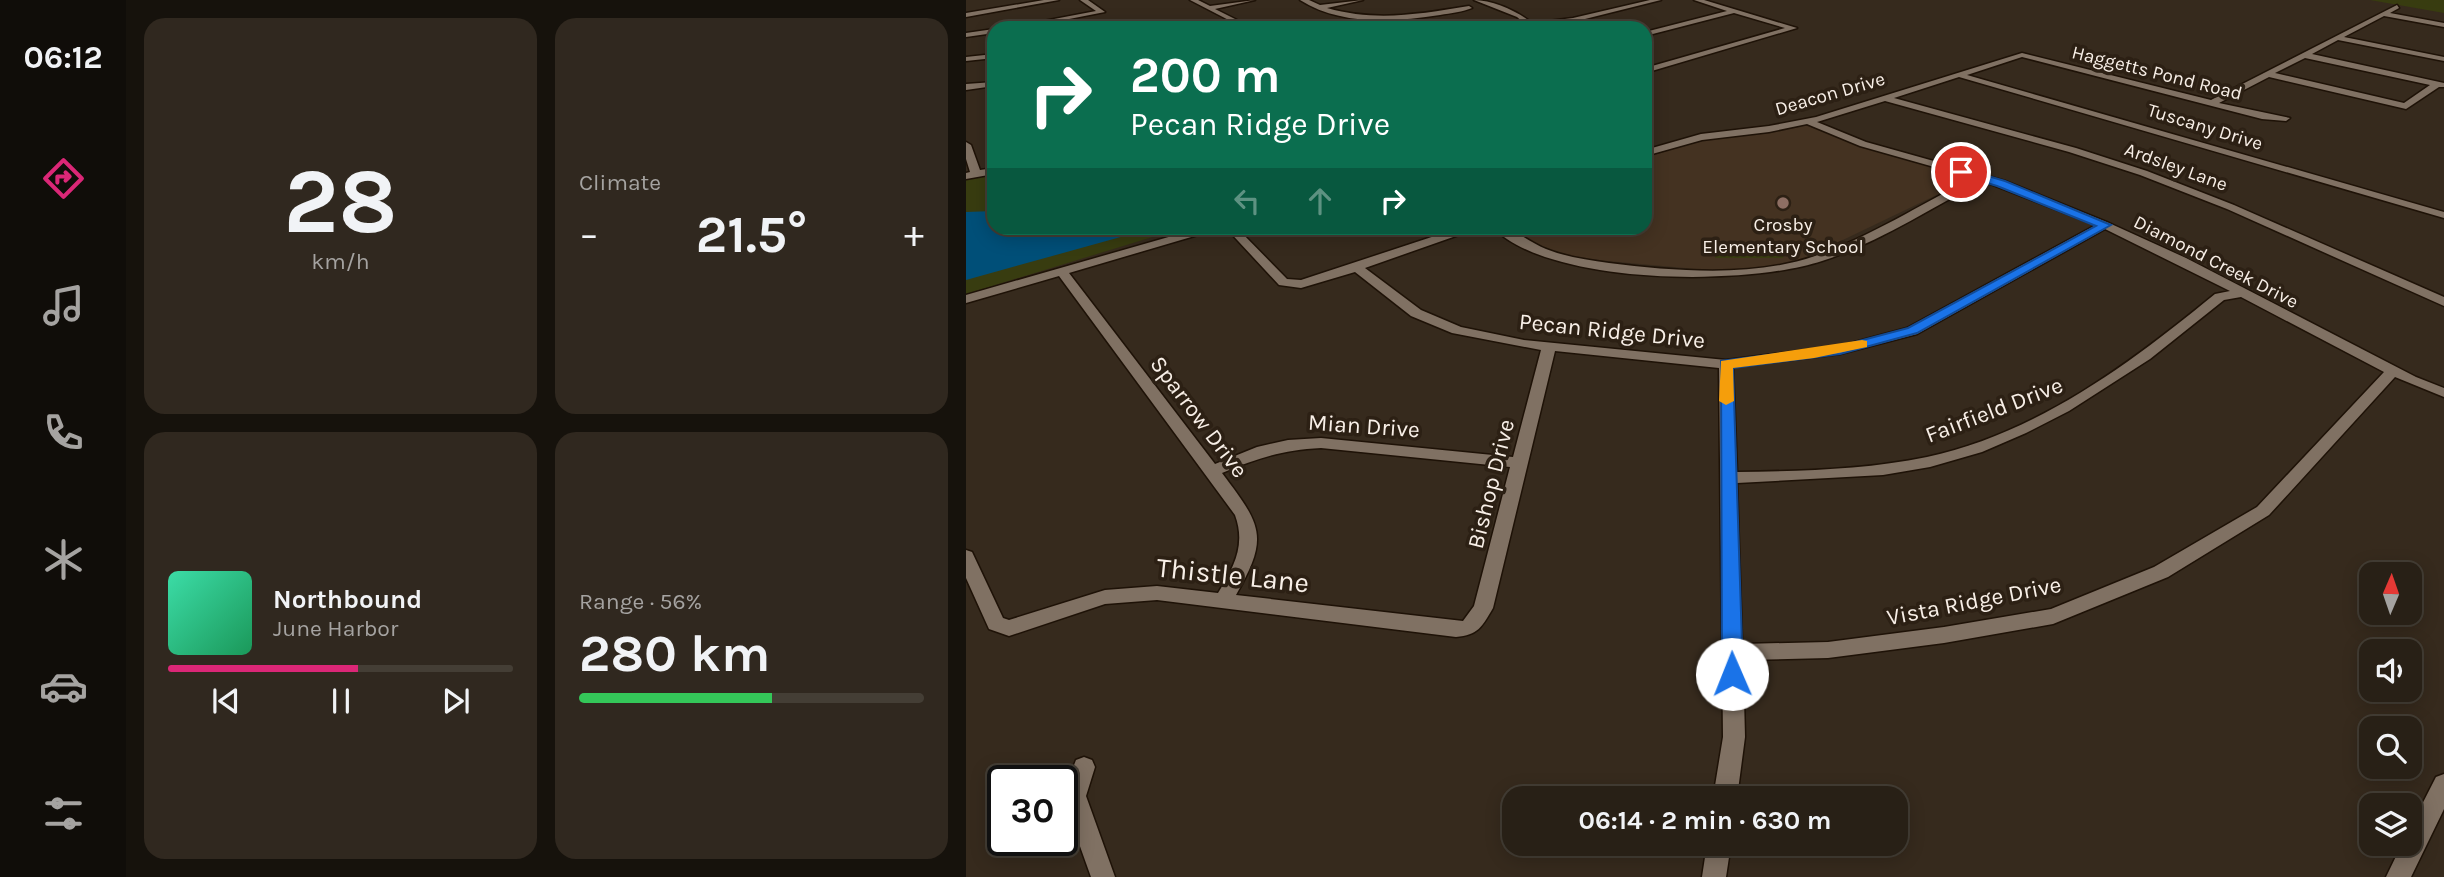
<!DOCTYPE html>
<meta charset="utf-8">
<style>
:root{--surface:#282016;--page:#30281f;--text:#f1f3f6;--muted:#a5a3a1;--line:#443e35;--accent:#db2777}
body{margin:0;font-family:Karla,sans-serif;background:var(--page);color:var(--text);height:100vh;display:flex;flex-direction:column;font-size:26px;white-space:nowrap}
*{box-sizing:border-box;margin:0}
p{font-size:23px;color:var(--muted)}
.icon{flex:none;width:38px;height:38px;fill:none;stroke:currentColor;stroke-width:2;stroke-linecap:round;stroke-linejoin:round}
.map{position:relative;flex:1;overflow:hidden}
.side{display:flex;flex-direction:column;gap:18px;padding:18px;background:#16120c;width:840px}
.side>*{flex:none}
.guide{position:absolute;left:21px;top:21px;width:665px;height:214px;border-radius:21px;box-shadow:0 4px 18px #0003,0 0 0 2px var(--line);background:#0b6e4f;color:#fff;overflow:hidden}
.needle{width:46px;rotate:2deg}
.controls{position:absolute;left:1393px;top:562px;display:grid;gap:14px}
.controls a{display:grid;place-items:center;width:63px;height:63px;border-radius:14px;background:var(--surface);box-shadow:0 4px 18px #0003,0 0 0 2px var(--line);font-size:35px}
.speed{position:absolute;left:21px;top:765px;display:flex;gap:14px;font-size:35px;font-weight:700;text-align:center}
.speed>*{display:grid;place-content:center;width:91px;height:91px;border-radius:50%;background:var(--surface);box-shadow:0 4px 18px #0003,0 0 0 2px var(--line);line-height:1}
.speed .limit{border:4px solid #111;border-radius:10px;background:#fff;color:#111}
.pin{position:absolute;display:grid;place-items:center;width:60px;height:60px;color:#fff;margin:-30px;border:4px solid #fff;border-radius:50%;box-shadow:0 2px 7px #0007}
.me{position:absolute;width:77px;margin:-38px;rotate:359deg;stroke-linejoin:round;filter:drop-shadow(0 0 5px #0008)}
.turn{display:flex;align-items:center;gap:24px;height:147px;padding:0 28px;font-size:32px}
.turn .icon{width:91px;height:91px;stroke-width:2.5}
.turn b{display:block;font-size:49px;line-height:60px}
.lanes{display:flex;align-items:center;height:66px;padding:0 28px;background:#0003;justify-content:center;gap:35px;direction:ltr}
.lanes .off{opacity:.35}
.big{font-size:52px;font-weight:700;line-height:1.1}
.side .tile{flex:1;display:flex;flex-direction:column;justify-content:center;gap:10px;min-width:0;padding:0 24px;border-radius:21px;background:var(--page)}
.side .dial{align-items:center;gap:0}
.dial b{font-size:91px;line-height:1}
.song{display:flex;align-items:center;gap:21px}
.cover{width:84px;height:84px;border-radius:10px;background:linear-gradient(135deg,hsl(160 70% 55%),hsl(150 70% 35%))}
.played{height:7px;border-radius:4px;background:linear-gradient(90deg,var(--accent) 55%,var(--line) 55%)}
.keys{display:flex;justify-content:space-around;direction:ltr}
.heat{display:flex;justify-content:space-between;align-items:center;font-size:38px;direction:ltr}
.charge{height:10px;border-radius:5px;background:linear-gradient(90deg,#34c759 56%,var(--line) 0)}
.side .tiles{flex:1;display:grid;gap:18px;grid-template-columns:repeat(2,1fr)}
.trip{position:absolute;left:536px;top:786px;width:406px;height:70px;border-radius:21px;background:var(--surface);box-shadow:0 4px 18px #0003,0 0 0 2px var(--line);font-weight:700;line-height:70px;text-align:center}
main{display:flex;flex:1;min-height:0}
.dock{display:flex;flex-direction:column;width:126px;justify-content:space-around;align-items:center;background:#100d09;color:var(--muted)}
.dock .icon{width:49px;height:49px}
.dock .on{color:var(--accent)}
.dock b{font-size:32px;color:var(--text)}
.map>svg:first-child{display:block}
.built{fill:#443221}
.green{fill:#383c10}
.water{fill:#004f78}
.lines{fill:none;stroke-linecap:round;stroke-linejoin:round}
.minor-casing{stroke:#1e1207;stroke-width:3}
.minor{fill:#807163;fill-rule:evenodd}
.route{fill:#1a73e8;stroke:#114b97;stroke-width:2}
.slow{fill:#f59e0b}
.education-dot{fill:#8d6e63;stroke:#2c2014;stroke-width:2.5}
.labels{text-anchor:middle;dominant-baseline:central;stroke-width:7;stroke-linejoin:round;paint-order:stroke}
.far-street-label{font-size:19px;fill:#f8efe7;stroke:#2c2014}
.far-poi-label{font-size:19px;fill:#f8efe7;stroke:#2c2014}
.street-label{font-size:23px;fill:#f8efe7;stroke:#2c2014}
.near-street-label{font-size:28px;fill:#f8efe7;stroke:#2c2014}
</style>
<main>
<nav class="dock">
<b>06:12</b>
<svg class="icon on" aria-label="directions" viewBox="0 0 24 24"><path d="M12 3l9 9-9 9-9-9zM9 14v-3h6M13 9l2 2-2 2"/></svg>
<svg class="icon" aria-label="music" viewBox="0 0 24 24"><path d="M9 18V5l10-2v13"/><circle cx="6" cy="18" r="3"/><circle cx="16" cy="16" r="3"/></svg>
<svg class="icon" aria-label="phone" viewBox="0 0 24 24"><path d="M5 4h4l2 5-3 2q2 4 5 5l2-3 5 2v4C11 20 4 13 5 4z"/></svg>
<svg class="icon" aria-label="climate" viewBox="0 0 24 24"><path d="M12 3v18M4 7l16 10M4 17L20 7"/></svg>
<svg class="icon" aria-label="car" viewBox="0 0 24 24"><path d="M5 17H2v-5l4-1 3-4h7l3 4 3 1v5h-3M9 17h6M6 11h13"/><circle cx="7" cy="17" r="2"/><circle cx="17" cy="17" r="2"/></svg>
<svg class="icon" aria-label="filters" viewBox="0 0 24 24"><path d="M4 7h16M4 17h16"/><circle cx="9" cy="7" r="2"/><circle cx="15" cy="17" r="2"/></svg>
</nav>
<section class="side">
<div class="tiles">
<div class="tile dial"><b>28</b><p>km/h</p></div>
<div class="tile"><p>Climate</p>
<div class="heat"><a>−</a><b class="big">21.5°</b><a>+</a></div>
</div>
<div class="tile">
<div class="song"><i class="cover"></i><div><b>Northbound</b><p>June Harbor</p></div></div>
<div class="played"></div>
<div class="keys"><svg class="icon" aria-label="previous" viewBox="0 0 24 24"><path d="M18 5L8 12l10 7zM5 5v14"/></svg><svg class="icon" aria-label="pause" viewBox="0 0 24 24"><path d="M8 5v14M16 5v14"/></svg><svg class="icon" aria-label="next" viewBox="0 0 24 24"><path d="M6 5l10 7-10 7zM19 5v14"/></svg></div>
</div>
<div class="tile"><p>Range · 56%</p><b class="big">280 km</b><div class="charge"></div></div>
</div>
</section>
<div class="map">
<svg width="1478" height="877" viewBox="0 0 1478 877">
<rect width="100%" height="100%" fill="#362a1d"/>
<path class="built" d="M837,125L846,126L891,145L1006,178L831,262L803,268L741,270L608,258L575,248L538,228H679V158L723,143Z"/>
<g class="green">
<path d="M1404,0H1478V13Z"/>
<path d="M28,173V228H216L0,294V179Z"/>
<path d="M768,245L818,249L817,258H749L752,247Z"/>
</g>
<path class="water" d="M28,211V228H187L0,280V212Z"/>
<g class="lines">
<defs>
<g id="minor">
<path d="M78,0H93L0,17V13Z"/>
<path d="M114,0H122L139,12L57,28H41L130,11Z"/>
<path d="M224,0H232L244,6L289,0L249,9L287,28H278Z"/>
<path d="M334,0H343L354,5L397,0L361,8C410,22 454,14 503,6L506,8C497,12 485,13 474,15C428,22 375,26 334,0Z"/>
<path d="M508,0C527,0 551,11 566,23L607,18L684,0H695L607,22L572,28H564L551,17Z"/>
<path d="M728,0H738L831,28L679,73V68L819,28L768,13L679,36V32L761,11Z"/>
<path d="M1431,5L1433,8L1424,13L1478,23V27L1418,16L1378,37L1478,57V61L1372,40L1346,54L1478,83V87H1473L1440,109L1303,77L1253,103L1324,118L1320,121L1296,119L1056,57L1001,75L1478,212V218L993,77L928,98L1110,148L1181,171L1268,205L1478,297V306L1261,209L1174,175L1103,152L919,101L851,122L900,142L1039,181L1143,223L1220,258L1450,377L1478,388V397L1429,377L1303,515L1202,577L1087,624L978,643L862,658L777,660L779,737L771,798H747L757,737L753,368L589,351L527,608C516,627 512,635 490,637L191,600L139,604L43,636L23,629L0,578V550L6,552L37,618L43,620L139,590L191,586L252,593C268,567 280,545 269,515L93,276L0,303V295L234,228H250L249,230L103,273L249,464L291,447L322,440L355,438L547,457L575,350L486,333L445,316L389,272L335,288L313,285L260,228H271L321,279L335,280L493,228H508L507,230L399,268L455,310L495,327L558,340L760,360L874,346L941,328L1130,225L1017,181C965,208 912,243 856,261C781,286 586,286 527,228C547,226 562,242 580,249C600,257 622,260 643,263C709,271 785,278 849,256C904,237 955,204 1007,178L894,146L841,124L803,132L736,140L679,156V150L735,134L803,126L850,117L1056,53L1245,100ZM1339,58L1464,85L1438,103L1309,73ZM1139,229L1264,291L1249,294C1165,363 1070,434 961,457C898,470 834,471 771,472L767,367L874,354L951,334ZM1275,297L1418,372L1291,507L1188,567L1085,609L978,627L862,642L776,644L771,483L917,475L964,467L1016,452L1060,433L1103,411L1184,359L1258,300ZM355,448L544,467L508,606L497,621L270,595C304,536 295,525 256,473C292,458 316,450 355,448Z"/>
<path d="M28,29V33L0,37V33Z"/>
<path d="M28,54V58L0,61V57Z"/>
<path d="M28,82V86L0,90V84Z"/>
<path d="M0,142L5,145L14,170L28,168V174L0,179V173L4,172L0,159Z"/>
<path d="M118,757L126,760L129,767L120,796L149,877H125L96,796L110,760Z"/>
<path d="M1478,774V809L1445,877H1420L1436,844H1444V828L1470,777Z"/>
<path d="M741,844H765L760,877H736Z"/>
</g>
</defs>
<use href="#minor" class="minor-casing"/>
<use href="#minor" class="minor"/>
</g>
<path class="route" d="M995,168L1039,181L1145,225L951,333L874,354L767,368L777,674L774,680L766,682L759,680L756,674L755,361L874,346L942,328L1130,226L1031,186L991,174V169Z"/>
<path class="slow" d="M896,340L901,341V347L848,358L767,368L768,401L760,405L753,401L755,361Z"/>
<circle class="education-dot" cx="817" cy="203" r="7"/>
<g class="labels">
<g class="far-street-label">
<text transform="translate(1191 73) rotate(14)">Haggetts Pond Road</text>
<text transform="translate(864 94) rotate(-16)">Deacon Drive</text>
<text transform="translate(1239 127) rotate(17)">Tuscany Drive</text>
<text transform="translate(1210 167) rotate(20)">Ardsley Lane</text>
<text transform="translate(1250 262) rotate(27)">Diamond Creek Drive</text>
</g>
<g class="far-poi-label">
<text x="817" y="225">Crosby<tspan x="817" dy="22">Elementary School</tspan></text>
</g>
<g class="street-label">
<text transform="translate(646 331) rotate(6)">Pecan Ridge Drive</text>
<text transform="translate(1028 410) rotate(-21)">Fairfield Drive</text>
<text transform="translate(233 417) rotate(53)">Sparrow Drive</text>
<text transform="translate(398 426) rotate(4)">Mian Drive</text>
<text transform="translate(525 484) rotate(-76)">Bishop Drive</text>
<text transform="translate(1008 601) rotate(-11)">Vista Ridge Drive</text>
</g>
<g class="near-street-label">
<text transform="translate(267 575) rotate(6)">Thistle Lane</text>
</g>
</g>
</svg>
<div class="controls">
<a><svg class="needle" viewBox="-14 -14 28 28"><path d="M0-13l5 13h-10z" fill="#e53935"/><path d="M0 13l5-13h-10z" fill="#a5a3a1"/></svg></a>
<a><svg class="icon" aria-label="sound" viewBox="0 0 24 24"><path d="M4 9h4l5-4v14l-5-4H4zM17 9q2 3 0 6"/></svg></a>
<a><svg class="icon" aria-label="search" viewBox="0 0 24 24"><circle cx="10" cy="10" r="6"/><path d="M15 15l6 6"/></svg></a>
<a><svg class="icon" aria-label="layers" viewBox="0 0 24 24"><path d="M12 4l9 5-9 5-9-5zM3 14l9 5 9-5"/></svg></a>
</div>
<div class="speed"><div class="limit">30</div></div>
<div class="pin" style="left:995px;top:172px;background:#d93025"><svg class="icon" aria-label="arrive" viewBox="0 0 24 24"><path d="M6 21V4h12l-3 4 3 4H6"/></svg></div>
<svg class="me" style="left:766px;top:674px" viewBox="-20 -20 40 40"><circle r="19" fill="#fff"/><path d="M0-13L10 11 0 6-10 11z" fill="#1a73e8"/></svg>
<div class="trip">06:14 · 2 min · 630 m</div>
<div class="guide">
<div class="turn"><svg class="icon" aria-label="right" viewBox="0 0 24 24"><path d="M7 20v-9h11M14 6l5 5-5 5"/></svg><div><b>200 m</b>Pecan Ridge Drive</div></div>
<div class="lanes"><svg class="icon off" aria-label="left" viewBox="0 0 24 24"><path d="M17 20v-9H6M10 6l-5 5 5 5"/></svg><svg class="icon off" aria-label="ahead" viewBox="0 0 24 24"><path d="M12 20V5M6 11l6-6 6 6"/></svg><svg class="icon" aria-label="right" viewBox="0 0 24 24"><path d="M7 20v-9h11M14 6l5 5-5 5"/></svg></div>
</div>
</div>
</main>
